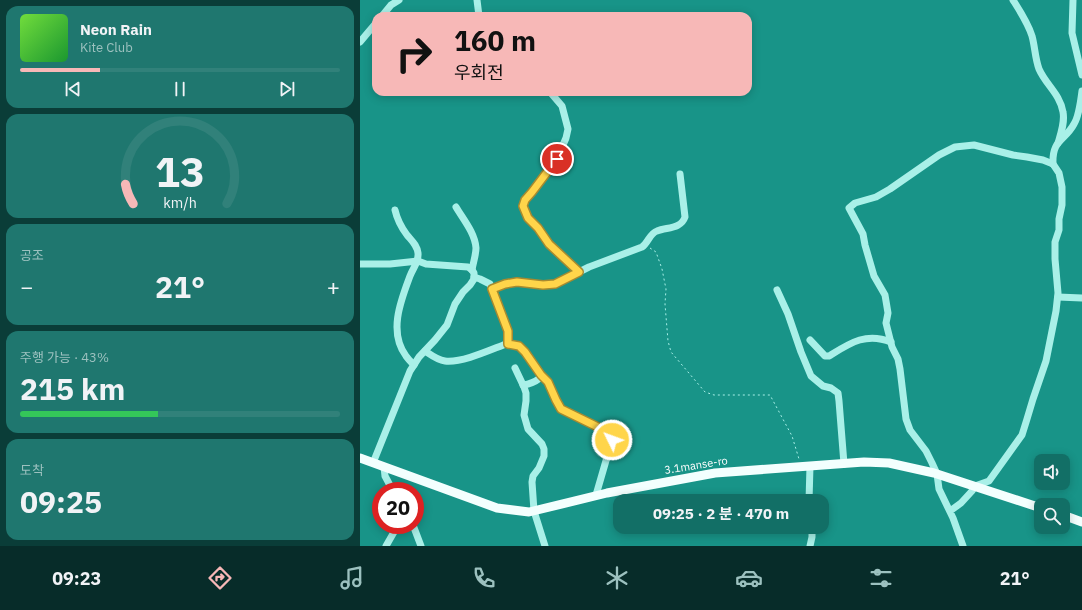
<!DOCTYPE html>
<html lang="ko">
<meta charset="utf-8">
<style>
:root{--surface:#126f66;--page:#1f776f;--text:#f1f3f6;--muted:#9cc1bf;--line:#31817a;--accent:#f7b8b7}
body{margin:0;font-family:"IBM Plex Sans","Noto Sans KR",sans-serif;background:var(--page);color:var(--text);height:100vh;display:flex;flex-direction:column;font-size:15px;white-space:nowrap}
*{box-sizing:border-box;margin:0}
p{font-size:13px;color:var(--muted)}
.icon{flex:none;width:22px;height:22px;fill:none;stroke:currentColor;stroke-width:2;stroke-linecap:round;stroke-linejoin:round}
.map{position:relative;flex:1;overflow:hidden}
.side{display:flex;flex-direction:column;gap:6px;padding:6px;background:#0a3d38;width:360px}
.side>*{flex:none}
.hud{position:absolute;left:12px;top:12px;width:380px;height:84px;border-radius:12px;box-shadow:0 2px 10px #0003;background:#f7b8b7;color:#111;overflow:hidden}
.tools{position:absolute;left:674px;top:454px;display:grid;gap:8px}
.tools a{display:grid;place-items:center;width:36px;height:36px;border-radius:8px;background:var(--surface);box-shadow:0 2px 10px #0003;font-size:20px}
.speed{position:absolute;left:12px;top:482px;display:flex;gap:8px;font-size:20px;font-weight:700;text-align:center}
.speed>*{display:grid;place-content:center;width:52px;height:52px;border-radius:50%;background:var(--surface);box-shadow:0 2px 10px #0003;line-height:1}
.speed .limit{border:6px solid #d22;background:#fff;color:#111}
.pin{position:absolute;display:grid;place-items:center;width:34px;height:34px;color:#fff;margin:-17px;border:2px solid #fff;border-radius:50%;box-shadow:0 1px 4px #0007}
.me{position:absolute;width:44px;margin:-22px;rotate:312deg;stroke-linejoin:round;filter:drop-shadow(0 0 3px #0008)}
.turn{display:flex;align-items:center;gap:14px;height:84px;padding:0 16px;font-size:18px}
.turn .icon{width:52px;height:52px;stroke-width:2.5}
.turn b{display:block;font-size:28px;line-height:34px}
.big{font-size:30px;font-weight:700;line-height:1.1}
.side .widget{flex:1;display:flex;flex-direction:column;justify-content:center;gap:6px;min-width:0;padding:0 14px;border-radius:12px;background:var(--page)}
.side .dial{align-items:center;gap:0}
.dial svg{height:104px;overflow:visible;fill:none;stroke:var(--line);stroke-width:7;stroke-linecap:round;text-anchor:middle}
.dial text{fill:var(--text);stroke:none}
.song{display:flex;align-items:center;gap:12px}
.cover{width:48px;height:48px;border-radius:6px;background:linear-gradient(135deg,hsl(100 70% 55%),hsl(130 70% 35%))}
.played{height:4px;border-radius:2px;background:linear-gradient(90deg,var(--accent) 25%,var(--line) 25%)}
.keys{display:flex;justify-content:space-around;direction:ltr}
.heat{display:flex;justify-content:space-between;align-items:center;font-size:22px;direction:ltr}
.charge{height:6px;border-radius:3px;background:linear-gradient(90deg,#34c759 43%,var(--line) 0)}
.trip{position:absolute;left:253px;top:494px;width:216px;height:40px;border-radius:12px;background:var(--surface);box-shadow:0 2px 10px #0003;font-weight:700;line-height:40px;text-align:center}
.tab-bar{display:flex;height:64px;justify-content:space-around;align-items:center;background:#072c29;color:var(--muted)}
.tab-bar .icon{width:28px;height:28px}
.tab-bar .current{color:var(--accent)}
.tab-bar b{font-size:18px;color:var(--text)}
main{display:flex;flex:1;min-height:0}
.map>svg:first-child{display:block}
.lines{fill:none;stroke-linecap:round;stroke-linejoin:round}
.path{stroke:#a9f0e8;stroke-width:1;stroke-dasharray:2 3;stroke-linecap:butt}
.minor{stroke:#a9f0e8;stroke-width:7}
.major{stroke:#f3fffe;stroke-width:9}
.route-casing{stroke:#a68a30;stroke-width:10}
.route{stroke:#ffd54a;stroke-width:7}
.labels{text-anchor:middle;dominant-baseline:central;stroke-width:4;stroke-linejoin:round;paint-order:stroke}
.street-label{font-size:11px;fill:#fff;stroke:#189488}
</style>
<main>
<section class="side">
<div class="widget">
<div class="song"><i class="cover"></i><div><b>Neon Rain</b><p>Kite Club</p></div></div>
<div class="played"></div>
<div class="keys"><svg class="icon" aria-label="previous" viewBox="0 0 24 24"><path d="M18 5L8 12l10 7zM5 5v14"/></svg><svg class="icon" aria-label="pause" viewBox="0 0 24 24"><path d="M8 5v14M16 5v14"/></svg><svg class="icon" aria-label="next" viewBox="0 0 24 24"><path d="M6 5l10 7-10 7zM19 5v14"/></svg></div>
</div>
<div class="widget dial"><svg viewBox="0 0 100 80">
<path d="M14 69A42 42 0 1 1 86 69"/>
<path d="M14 69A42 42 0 0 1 8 54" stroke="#f7b8b7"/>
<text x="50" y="56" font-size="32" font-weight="700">13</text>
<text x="50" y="72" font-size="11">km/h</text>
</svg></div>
<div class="widget"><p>공조</p>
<div class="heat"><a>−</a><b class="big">21°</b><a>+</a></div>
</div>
<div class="widget"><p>주행 가능 · 43%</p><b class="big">215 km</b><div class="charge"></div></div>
<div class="widget"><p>도착</p><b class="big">09:25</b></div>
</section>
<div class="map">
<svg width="722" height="546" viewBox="0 0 722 546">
<rect width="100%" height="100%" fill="#189488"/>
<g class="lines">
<path class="path" d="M290,248L296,252L302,269L306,289L305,304L308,341L311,352L345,392L354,395H410L432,436L439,459"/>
<g class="minor">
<path d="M117,0L119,16"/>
<path d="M653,0C660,11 668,23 672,36C675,47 675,58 679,69C686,85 700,94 703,112C705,122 701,133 698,143"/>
<path d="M713,0L712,33L722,75"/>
<path d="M22,16L31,5L39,0"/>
<path d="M0,42L16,23"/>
<path d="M190,92L202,106L208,129L206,138L197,159L173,192L165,200L163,206L168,218L178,228L189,244L219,272"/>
<path d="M693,164C692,139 705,141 714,124C718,118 721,99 722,91"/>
<path d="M96,207C103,219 115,233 116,248C116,255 113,263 112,270"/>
<path d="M35,210C37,219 41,227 47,235C52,241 57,245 58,253C59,262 53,268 50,276C41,300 28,332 46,356C48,359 51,362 54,365"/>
<path d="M0,264H30L58,261L66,264L108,267L112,270L114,273V279L110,285L103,292L95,304L87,325L75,340L59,357L50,371L13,463"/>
<path d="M114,277L120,279L130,284L148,331V344"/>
<path d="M132,289L145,284L157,282L183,285L195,284L229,267L282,247C288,243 290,233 297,231C307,227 321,229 325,217L320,174"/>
<path d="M417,290L428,314L441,352L451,376L463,386L471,388L478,393L479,401L484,464"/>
<path d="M698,297L722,298"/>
<path d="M450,340L465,356H469C490,343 506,332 531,342"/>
<path d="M65,351C71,355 77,360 85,361C102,363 130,350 146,344H150L159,346L165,352L181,375L188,382L195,400L201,409L248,432L250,434L252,440L236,495"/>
<path d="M155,368L164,387L166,393V401L164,415L168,429L182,444L184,449V456L179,468L173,476L172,482L174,511L185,546"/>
<path d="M163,385C170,384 175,382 180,378L181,375"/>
<path d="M24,467L25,476L33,491"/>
<path d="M449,501L450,466"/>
<path d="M590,511L601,503L612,491L615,486L629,481L662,435L667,419L673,399L686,361L696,311L698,293L695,259V242L699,230V219L702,205V187L699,173L693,164L683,160L667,157L653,155L614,145L595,147L579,155L530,189L516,197L495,203L489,208L503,234L505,245L514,276L525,295L528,313L526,323L532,347L538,359L540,369L546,419L550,430L566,451L572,463L577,474L579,489L593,518L603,546"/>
<path d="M53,525L61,546"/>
<path d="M26,546L34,532L36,525"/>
<path d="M450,546L452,537V527"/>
</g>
<g class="major">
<path d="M0,458L137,508L169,512L247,493L355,473L504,462L529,463L574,473L681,508"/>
<path d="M703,515L722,522"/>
</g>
</g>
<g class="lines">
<defs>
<path id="route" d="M197,159L172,192L165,200L163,206L168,218L178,228L189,244L219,272L195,284L183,285L157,282L145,284L132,289L148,331V344L159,346L165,352L181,375L188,382L196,400L201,409L248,432L250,434L252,440"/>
</defs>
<use href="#route" class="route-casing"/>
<use href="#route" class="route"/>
</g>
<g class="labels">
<g class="street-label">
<text transform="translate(336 465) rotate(-9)">3.1manse-ro</text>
</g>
</g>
</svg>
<div class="tools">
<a><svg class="icon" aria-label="sound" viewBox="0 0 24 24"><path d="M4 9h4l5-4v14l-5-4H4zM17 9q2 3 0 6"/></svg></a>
<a><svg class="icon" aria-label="search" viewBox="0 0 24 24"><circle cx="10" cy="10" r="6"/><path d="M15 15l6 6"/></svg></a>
</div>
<div class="speed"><div class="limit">20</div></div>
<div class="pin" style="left:197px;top:159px;background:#d93025"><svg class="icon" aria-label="arrive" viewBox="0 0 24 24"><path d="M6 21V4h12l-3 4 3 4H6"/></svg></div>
<svg class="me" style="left:252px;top:440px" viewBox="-20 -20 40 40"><circle r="17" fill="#ffd54a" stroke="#fff" stroke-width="3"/><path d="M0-11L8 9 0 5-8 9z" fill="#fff"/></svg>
<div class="trip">09:25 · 2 분 · 470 m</div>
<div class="hud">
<div class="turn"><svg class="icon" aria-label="right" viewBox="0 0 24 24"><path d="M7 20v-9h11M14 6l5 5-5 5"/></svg><div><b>160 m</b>우회전</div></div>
</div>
</div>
</main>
<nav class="tab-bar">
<b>09:23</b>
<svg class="icon current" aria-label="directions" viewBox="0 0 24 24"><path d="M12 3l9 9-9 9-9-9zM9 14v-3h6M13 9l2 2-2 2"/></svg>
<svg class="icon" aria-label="music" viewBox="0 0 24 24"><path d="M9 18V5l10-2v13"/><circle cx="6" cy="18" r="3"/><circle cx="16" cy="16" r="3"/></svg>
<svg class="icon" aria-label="phone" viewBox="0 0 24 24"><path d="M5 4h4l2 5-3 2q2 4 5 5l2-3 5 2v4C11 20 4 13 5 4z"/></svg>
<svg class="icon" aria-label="climate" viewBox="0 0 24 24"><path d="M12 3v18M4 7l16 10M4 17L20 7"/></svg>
<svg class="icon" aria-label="car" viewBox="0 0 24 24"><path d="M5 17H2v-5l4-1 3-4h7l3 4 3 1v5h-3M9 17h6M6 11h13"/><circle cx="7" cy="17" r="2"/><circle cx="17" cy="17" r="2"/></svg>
<svg class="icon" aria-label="filters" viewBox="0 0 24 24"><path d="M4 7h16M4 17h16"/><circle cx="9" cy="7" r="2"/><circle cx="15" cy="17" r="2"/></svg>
<b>21°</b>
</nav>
